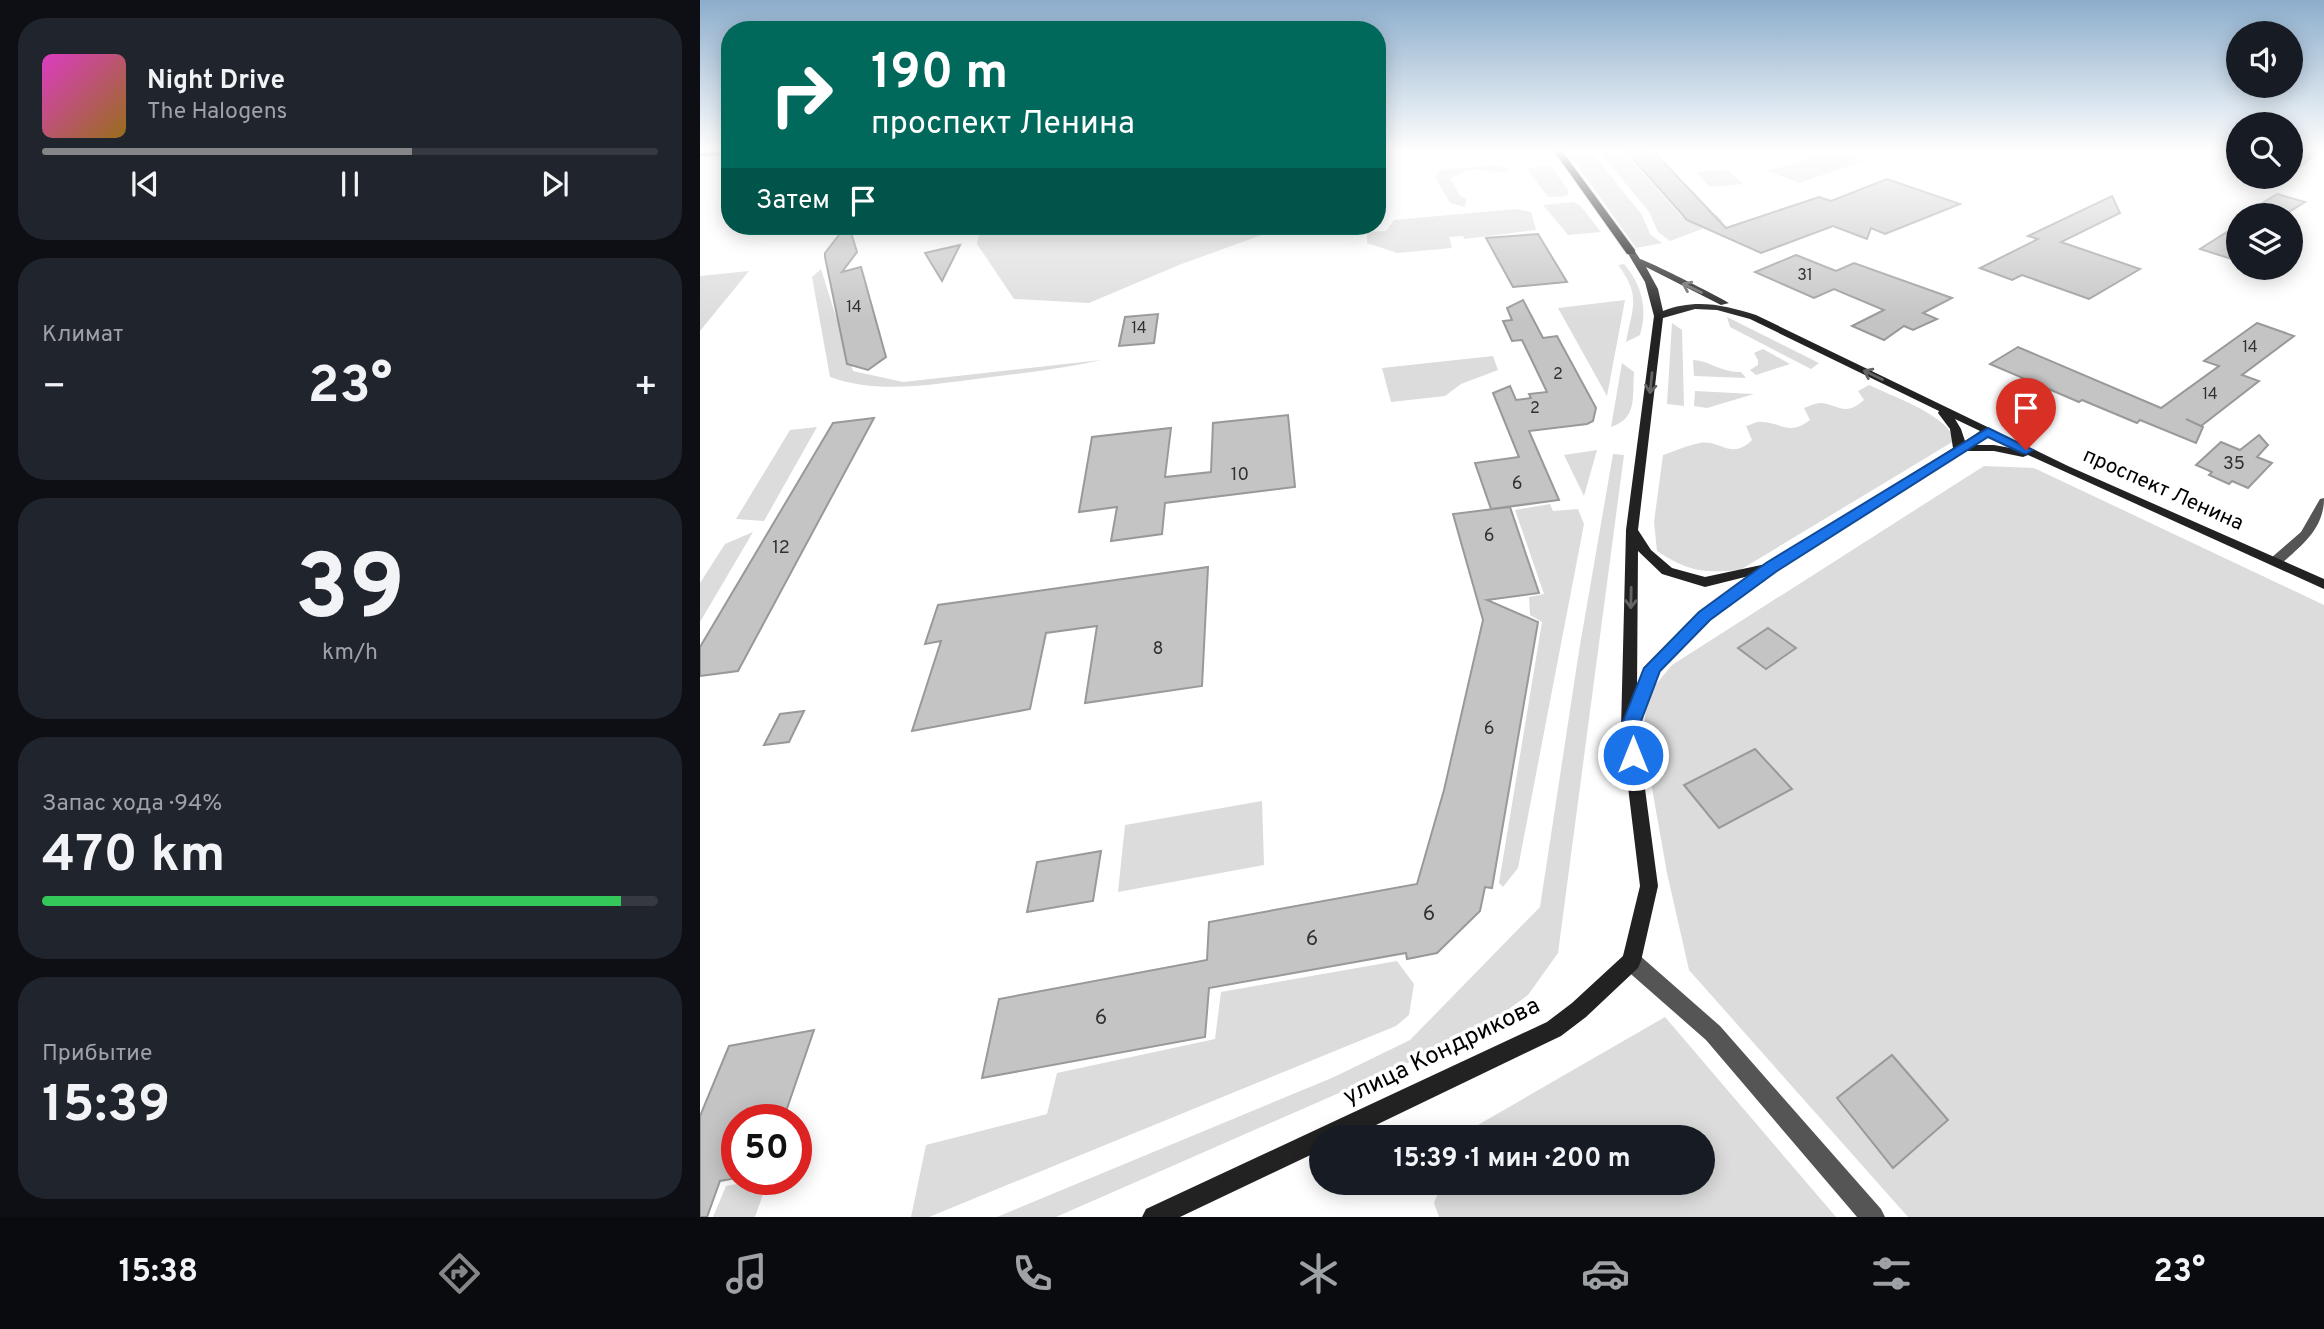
<!DOCTYPE html>
<html lang="ru">
<meta charset="utf-8">
<style>
:root{--surface:#171b24;--page:#20242c;--text:#f1f3f6;--muted:#9ea1a6;--line:#363941;--accent:#858687}
body{margin:0;font-family:Overpass,sans-serif;background:var(--page);color:var(--text);height:100vh;display:flex;flex-direction:column;font-size:26px;white-space:nowrap}
*{box-sizing:border-box;margin:0}
p{font-size:23px;color:var(--muted)}
.icon{flex:none;width:38px;height:38px;fill:none;stroke:currentColor;stroke-width:2;stroke-linecap:round;stroke-linejoin:round}
.map{position:relative;flex:1;overflow:hidden}
.details{display:flex;flex-direction:column;gap:18px;padding:18px;background:#0d0f14;width:700px}
.details>*{flex:none}
.top-card{position:absolute;left:21px;top:21px;width:665px;height:214px;border-radius:28px;box-shadow:0 4px 18px #0003;background:#00695c;color:#fff;overflow:hidden}
.buttons{position:absolute;left:1526px;top:21px;display:grid;gap:14px}
.buttons a{display:grid;place-items:center;width:77px;height:77px;border-radius:50%;background:var(--surface);box-shadow:0 4px 18px #0003;font-size:35px}
.speed{position:absolute;left:21px;top:1104px;display:flex;gap:14px;font-size:35px;font-weight:700;text-align:center}
.speed>*{display:grid;place-content:center;width:91px;height:91px;border-radius:50%;background:var(--surface);box-shadow:0 4px 18px #0003;line-height:1}
.speed .limit{border:10px solid #d22;background:#fff;color:#111}
.pin{position:absolute;display:grid;place-items:center;width:60px;height:60px;color:#fff;margin:-72px -30px;border-radius:50% 50% 50% 0;rotate:-45deg;box-shadow:0 0 7px #0007}
.pin .icon{rotate:45deg}
.me{position:absolute;width:77px;margin:-38px;rotate:0deg;stroke-linejoin:round;filter:drop-shadow(0 0 5px #0008)}
.turn{display:flex;align-items:center;gap:24px;height:147px;padding:0 35px;font-size:32px}
.turn .icon{width:91px;height:91px;stroke-width:2.5}
.turn b{display:block;font-size:49px;line-height:60px}
.then{display:flex;align-items:center;height:66px;padding:0 35px;background:#0003;gap:14px;font-size:26px}
.big{font-size:52px;font-weight:700;line-height:1.1}
.details .card{flex:1;display:flex;flex-direction:column;justify-content:center;gap:10px;min-width:0;padding:0 24px;border-radius:28px;background:var(--page)}
.details .dial{align-items:center;gap:0}
.dial b{font-size:91px;line-height:1}
.song{display:flex;align-items:center;gap:21px}
.cover{width:84px;height:84px;border-radius:10px;background:linear-gradient(135deg,hsl(310 70% 55%),hsl(40 70% 35%))}
.played{height:7px;border-radius:4px;background:linear-gradient(90deg,var(--accent) 60%,var(--line) 60%)}
.keys{display:flex;justify-content:space-around;direction:ltr}
.heat{display:flex;justify-content:space-between;align-items:center;font-size:38px;direction:ltr}
.charge{height:10px;border-radius:5px;background:linear-gradient(90deg,#34c759 94%,var(--line) 0)}
.trip{position:absolute;left:609px;top:1125px;width:406px;height:70px;border-radius:35px;background:var(--surface);box-shadow:0 4px 18px #0003;font-weight:700;line-height:70px;text-align:center}
.tab-bar{display:flex;height:112px;justify-content:space-around;align-items:center;background:#090b0e;color:var(--muted)}
.tab-bar .icon{width:49px;height:49px}
.tab-bar .on{color:var(--accent)}
.tab-bar b{font-size:32px;color:var(--text)}
main{display:flex;flex:1;min-height:0}
.map>svg:first-child{display:block}
.green{fill:#dcdcdc}
.building{fill:#c4c4c4;stroke:#999;stroke-width:2}
.lines{fill:none;stroke-linecap:round;stroke-linejoin:round}
.primary-casing{stroke:#dbdbdb;stroke-width:2}
.street{fill:#555;fill-rule:evenodd}
.secondary{fill:#222;fill-rule:evenodd}
.primary{fill:#000;fill-rule:evenodd}
.oneway{stroke:#646464}
.route{fill:#1a73e8;stroke:#114b97;stroke-width:2}
.labels{text-anchor:middle;dominant-baseline:central;stroke-width:7;stroke-linejoin:round;paint-order:stroke}
.far-number-label{font-size:16px;fill:#313131}
.number-label{font-size:18px;fill:#313131}
.street-label{font-size:21px;fill:#000;stroke:#fff}
.near-number-label{font-size:21px;fill:#313131}
.near-street-label{font-size:24px;fill:#000;stroke:#fff}
</style>
<main>
<section class="details">
<div class="card">
<div class="song"><i class="cover"></i><div><b>Night Drive</b><p>The Halogens</p></div></div>
<div class="played"></div>
<div class="keys"><svg class="icon" aria-label="previous" viewBox="0 0 24 24"><path d="M18 5L8 12l10 7zM5 5v14"/></svg><svg class="icon" aria-label="pause" viewBox="0 0 24 24"><path d="M8 5v14M16 5v14"/></svg><svg class="icon" aria-label="next" viewBox="0 0 24 24"><path d="M6 5l10 7-10 7zM19 5v14"/></svg></div>
</div>
<div class="card"><p>Климат</p>
<div class="heat"><a>−</a><b class="big">23°</b><a>+</a></div>
</div>
<div class="card dial"><b>39</b><p>km/h</p></div>
<div class="card"><p>Запас хода · 94%</p><b class="big">470 km</b><div class="charge"></div></div>
<div class="card"><p>Прибытие</p><b class="big">15:39</b></div>
</section>
<div class="map">
<svg width="1624" height="1217" viewBox="0 0 1624 1217">
<rect width="100%" height="100%" fill="#fff"/>
<g class="green">
<path d="M899,151H923L982,217L1015,214L1023,221L970,241L958,232L949,212Z"/>
<path d="M1133,151L1163,161L1099,183L1068,171Z"/>
<path d="M892,153L942,215L950,234L962,243L936,248L870,155Z"/>
<path d="M798,165L811,170L791,173C778,165 762,172 750,178L760,196L766,198L765,207L750,203L735,177L741,170Z"/>
<path d="M847,165L852,168L869,191L867,196L848,197L827,169Z"/>
<path d="M1028,170L1043,184L1010,187L996,172Z"/>
<path d="M873,202L880,205L901,232L868,235L843,205Z"/>
<path d="M816,209L831,212L836,230L764,239L763,236L749,237L752,248L697,253L667,243V232L686,231L694,220Z"/>
<path d="M281,226H567V233L479,265L389,303L314,299L277,244Z"/>
<path d="M924,264C942,285 948,309 940,335L926,342C933,306 941,296 918,265Z"/>
<path d="M121,269L153,371L203,382L401,360C362,369 323,373 284,378C233,384 180,395 130,377L112,277Z"/>
<path d="M49,271L0,331V276Z"/>
<path d="M925,300L907,396L858,308Z"/>
<path d="M1027,317L1119,363L1111,369L1030,327Z"/>
<path d="M972,323L982,330L984,406L967,404Z"/>
<path d="M1063,349L1090,364L1056,375L1050,370L1058,365V360L1054,353Z"/>
<path d="M793,356L798,370L761,384L745,396L691,402L682,368Z"/>
<path d="M993,360C1011,361 1022,373 1041,372L1046,378L994,376Z"/>
<path d="M922,363L934,372C932,397 938,418 911,427Z"/>
<path d="M1169,385C1191,396 1251,416 1254,441L1040,570C1003,573 989,572 957,551L954,522L963,455C975,451 988,445 1000,443C1020,439 1031,461 1052,440L1046,426C1051,425 1057,421 1062,422C1083,423 1089,436 1110,420L1104,408C1109,406 1116,403 1121,403C1140,405 1145,417 1164,400L1158,391Z"/>
<path d="M995,391L1054,394L1007,408L994,406Z"/>
<path d="M117,427L64,521L36,519L90,430Z"/>
<path d="M897,450L884,496L864,455Z"/>
<path d="M913,454L924,455L858,953L828,995L776,1033L356,1217H297L634,1077L710,1040L840,907L879,651Z"/>
<path d="M1284,466L1334,468L1624,605V1217H1208L989,970L967,873L944,743L946,696L972,665Z"/>
<path d="M850,504L853,511L878,509L884,524L818,868L803,887L799,883L842,622L830,615L829,597L844,594L815,510Z"/>
<path d="M53,532L0,622V583L25,544Z"/>
<path d="M562,801L564,865L418,892L425,825Z"/>
<path d="M697,961L714,984L709,1015L696,1026L229,1217H211L226,1145L347,1114L357,1073L515,1039L521,992Z"/>
<path d="M965,1017L1136,1217H739L734,1203L742,1183H1003V1138L762,1137L764,1133Z"/>
<path d="M58,1180H68L55,1217H13L26,1186Z"/>
</g>
<g class="building">
<path d="M926,151H953L1026,228L1119,197L1131,201L1187,179L1260,204L1185,234L1171,228L1167,239L1133,226L1061,253L987,220Z"/>
<path d="M1591,151H1618L1591,175Z"/>
<path d="M1577,194L1605,202L1584,215H1543Z"/>
<path d="M1412,196L1420,213L1361,242L1440,269L1389,299L1322,275L1312,280L1280,268L1338,239L1328,236Z"/>
<path d="M1538,225V261L1500,249Z"/>
<path d="M146,226H149L157,252L142,272L161,267L186,357L168,370L147,364L125,257V253Z"/>
<path d="M838,234L867,282L813,287L786,238Z"/>
<path d="M260,245L242,281L225,253Z"/>
<path d="M1096,255L1136,271L1154,263L1252,298L1223,313L1237,319L1213,330L1204,326L1184,340L1152,326L1184,310L1134,289L1114,298L1055,272Z"/>
<path d="M823,300L843,338L857,336L896,408L893,421L887,424L829,431L859,500L791,509L775,463L819,457L793,393L810,386L816,400L831,398L829,394L847,392L822,340L812,341L803,321L812,320L807,308Z"/>
<path d="M458,314L454,343L419,346L425,317Z"/>
<path d="M1557,323L1594,336L1542,375L1559,381L1501,426L1486,419L1503,427L1496,443L1440,420L1437,423L1382,400L1379,402L1290,364L1318,347L1461,408L1519,366L1504,361Z"/>
<path d="M588,415L595,487L465,503L462,534L411,541L417,507L379,512L392,437L471,428L465,477L511,472L513,423Z"/>
<path d="M174,418L38,671L0,676V647L133,423Z"/>
<path d="M1559,435L1568,445L1557,457L1572,463L1548,488L1532,481L1529,484L1509,475L1512,472L1496,465L1521,442L1540,450Z"/>
<path d="M810,507L839,593L787,600L838,622L792,888L785,887L780,911L737,953L707,959L706,953L509,988L505,1037L282,1078L299,999L507,960L509,922L717,884L744,790L783,620L753,514Z"/>
<path d="M508,567L502,686L385,703L397,626L346,633L330,709L212,731L241,641L225,644L238,605Z"/>
<path d="M1068,628L1096,648L1066,669L1038,648Z"/>
<path d="M104,711L89,742L64,745L80,714Z"/>
<path d="M1055,749L1092,789L1019,828L984,785Z"/>
<path d="M401,851L393,901L327,912L337,862Z"/>
<path d="M114,1030L83,1120H37V1178L20,1181L7,1217H0V1116L29,1046Z"/>
<path d="M1192,1055L1248,1120L1193,1168L1137,1098Z"/>
</g>
<g class="lines">
<defs>
<g id="primary">
<path d="M0,151H30V155L0,156Z"/>
<path d="M854,151H862L935,250V254H927Z"/>
</g>
</defs>
<use href="#primary" class="primary-casing"/>
<g class="street">
<path d="M1624,498C1624,529 1602,545 1581,564H1571L1569,561L1571,558L1601,532L1620,499Z"/>
<path d="M931,951L938,954L1020,1026L1181,1209L1185,1217H1157L1006,1040L924,968L921,961L924,954Z"/>
</g>
<path class="secondary" d="M928,250H934L940,259C946,260 1022,298 1029,303L1021,305L946,267L958,289L963,311C995,298 1025,305 1056,315L1368,466L1624,579V589L1328,455L1323,457L1294,451H1263L1076,570L1010,620L959,671L942,717L937,722V729L958,886L941,961L938,968L886,1017L861,1036L649,1138H621V1150L480,1217H442L446,1209L847,1022L872,1003L923,956L940,886L921,729L926,530L954,316L945,282L927,252ZM995,309L1017,310L1050,319L1239,411L1238,413L1250,429L1253,448L1066,564L1005,577L972,568L951,550L938,530L963,318ZM1255,419L1280,431L1265,441L1261,429ZM1288,436L1316,449L1294,445H1274ZM938,551L962,574L1005,587L1049,576L1000,612L948,664L937,689Z"/>
<use href="#primary" class="primary"/>
</g>
<defs><path id="oneway-shaft" d="M-6 0H5M1.5-3L5.5 0L1.5 3" fill="none" stroke-width="1.6" stroke-linecap="round" stroke-linejoin="round" transform="scale(1.75)"/></defs>
<g class="oneway">
<use href="#oneway-shaft" transform="translate(992 288) rotate(-155)"/>
<use href="#oneway-shaft" transform="translate(1173 375) rotate(-154)"/>
<use href="#oneway-shaft" transform="translate(951 383) rotate(96)"/>
<use href="#oneway-shaft" transform="translate(931 598) rotate(91)"/>
</g>
<linearGradient id="sky" x2="0" y2="1"><stop stop-color="#8cadcc"/><stop offset="0.47" stop-color="#fff"/><stop offset="1" stop-color="#fff" stop-opacity="0"/></linearGradient>
<rect width="1624" height="321" fill="url(#sky)"/>
<path class="route" d="M1288,428L1333,450L1326,454L1322,453L1288,437L1077,571L1010,620L960,671L938,729L942,755L939,760L933,762L926,760L920,729L944,668L999,612L1066,563Z"/>
<g class="labels">
<g class="far-number-label">
<text x="1105" y="276">31</text>
<text x="154" y="308">14</text>
<text x="439" y="329">14</text>
<text x="1550" y="348">14</text>
<text x="858" y="375">2</text>
<text x="1510" y="395">14</text>
<text x="835" y="409">2</text>
</g>
<g class="number-label">
<text x="1534" y="464">35</text>
<text x="540" y="475">10</text>
<text x="817" y="484">6</text>
<text x="789" y="536">6</text>
<text x="81" y="548">12</text>
<text x="458" y="649">8</text>
<text x="789" y="729">6</text>
</g>
<g class="street-label">
<text transform="translate(1463 490) rotate(24)">проспект Ленина</text>
</g>
<g class="near-number-label">
<text x="729" y="914">6</text>
<text x="612" y="939">6</text>
<text x="401" y="1018">6</text>
</g>
<g class="near-street-label">
<text transform="translate(742 1052) rotate(-26)">улица Кондрикова</text>
</g>
</g>
</svg>
<div class="buttons">
<a><svg class="icon" aria-label="sound" viewBox="0 0 24 24"><path d="M4 9h4l5-4v14l-5-4H4zM17 9q2 3 0 6"/></svg></a>
<a><svg class="icon" aria-label="search" viewBox="0 0 24 24"><circle cx="10" cy="10" r="6"/><path d="M15 15l6 6"/></svg></a>
<a><svg class="icon" aria-label="layers" viewBox="0 0 24 24"><path d="M12 4l9 5-9 5-9-5zM3 14l9 5 9-5"/></svg></a>
</div>
<div class="speed"><div class="limit">50</div></div>
<div class="pin" style="left:1326px;top:450px;background:#d93025"><svg class="icon" aria-label="arrive" viewBox="0 0 24 24"><path d="M6 21V4h12l-3 4 3 4H6"/></svg></div>
<svg class="me" style="left:933px;top:755px" viewBox="-20 -20 40 40"><circle r="17" fill="#1a73e8" stroke="#fff" stroke-width="3"/><path d="M0-11L8 9 0 5-8 9z" fill="#fff"/></svg>
<div class="trip">15:39 · 1 мин · 200 m</div>
<div class="top-card">
<div class="turn"><svg class="icon" aria-label="right" viewBox="0 0 24 24"><path d="M7 20v-9h11M14 6l5 5-5 5"/></svg><div><b>190 m</b>проспект Ленина</div></div>
<div class="then">Затем<svg class="icon" aria-label="arrive" viewBox="0 0 24 24"><path d="M6 21V4h12l-3 4 3 4H6"/></svg></div>
</div>
</div>
</main>
<nav class="tab-bar">
<b>15:38</b>
<svg class="icon on" aria-label="directions" viewBox="0 0 24 24"><path d="M12 3l9 9-9 9-9-9zM9 14v-3h6M13 9l2 2-2 2"/></svg>
<svg class="icon" aria-label="music" viewBox="0 0 24 24"><path d="M9 18V5l10-2v13"/><circle cx="6" cy="18" r="3"/><circle cx="16" cy="16" r="3"/></svg>
<svg class="icon" aria-label="phone" viewBox="0 0 24 24"><path d="M5 4h4l2 5-3 2q2 4 5 5l2-3 5 2v4C11 20 4 13 5 4z"/></svg>
<svg class="icon" aria-label="climate" viewBox="0 0 24 24"><path d="M12 3v18M4 7l16 10M4 17L20 7"/></svg>
<svg class="icon" aria-label="car" viewBox="0 0 24 24"><path d="M5 17H2v-5l4-1 3-4h7l3 4 3 1v5h-3M9 17h6M6 11h13"/><circle cx="7" cy="17" r="2"/><circle cx="17" cy="17" r="2"/></svg>
<svg class="icon" aria-label="filters" viewBox="0 0 24 24"><path d="M4 7h16M4 17h16"/><circle cx="9" cy="7" r="2"/><circle cx="15" cy="17" r="2"/></svg>
<b>23°</b>
</nav>
